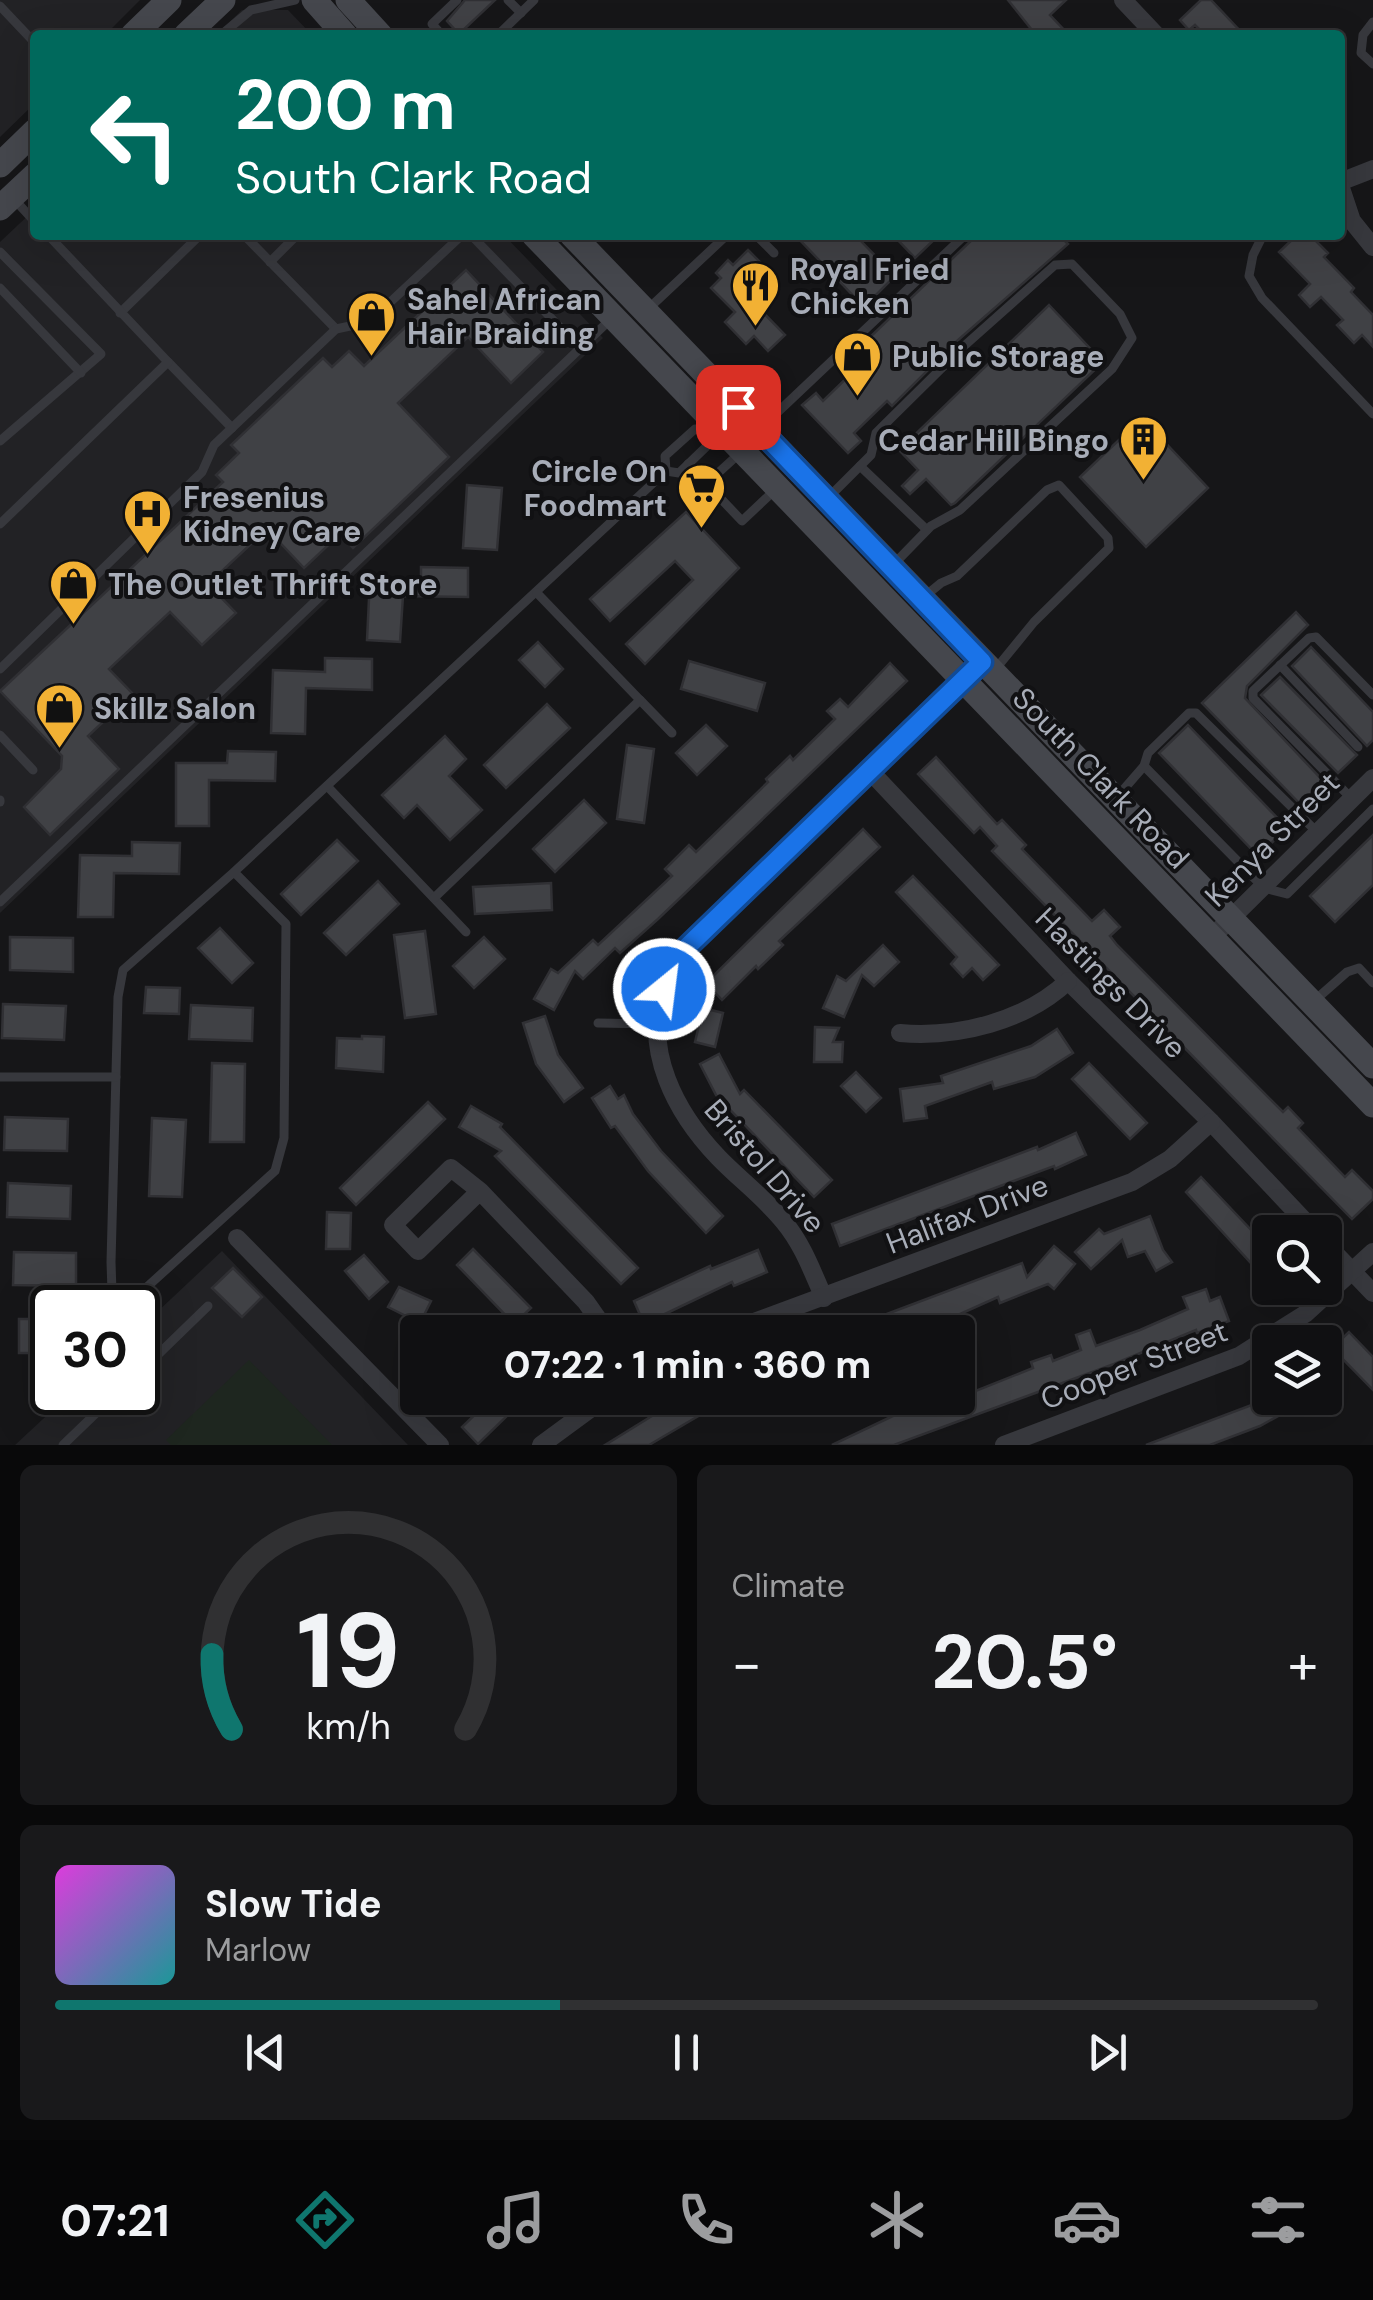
<!DOCTYPE html>
<meta charset="utf-8">
<style>
:root{--surface:#101012;--page:#19191b;--text:#f1f3f6;--muted:#9c9d9f;--line:#303032;--accent:#0f766e}
body{margin:0;font-family:"DM Sans",sans-serif;background:var(--page);color:var(--text);height:100vh;display:flex;flex-direction:column;font-size:38px;white-space:nowrap}
*{box-sizing:border-box;margin:0}
p{font-size:32px;color:var(--muted)}
.icon{flex:none;width:55px;height:55px;fill:none;stroke:currentColor;stroke-width:2;stroke-linecap:round;stroke-linejoin:round}
.map{position:relative;height:1445px;overflow:hidden}
.details{display:flex;flex-direction:column;gap:20px;padding:20px;background:#09090a;flex:1}
.details>*{flex:none}
.hud{position:absolute;left:30px;top:30px;width:1315px;height:210px;border-radius:10px;box-shadow:0 10px 40px #0002,0 0 0 2px var(--line);background:#00695c;color:#fff;overflow:hidden}
.fabs{position:absolute;left:1252px;top:1215px;display:grid;gap:20px}
.fabs a{display:grid;place-items:center;width:90px;height:90px;border-radius:10px;background:var(--surface);box-shadow:0 10px 40px #0002,0 0 0 2px var(--line);font-size:50px}
.speed{position:absolute;left:30px;top:1285px;display:flex;gap:20px;font-size:50px;font-weight:700;text-align:center}
.speed>*{display:grid;place-content:center;width:130px;height:130px;border-radius:50%;background:var(--surface);box-shadow:0 10px 40px #0002,0 0 0 2px var(--line);line-height:1}
.speed .limit{border:5px solid #111;border-radius:15px;background:#fff;color:#111}
.pin{position:absolute;display:grid;place-items:center;width:85px;height:85px;color:#fff;margin:-42px;border-radius:20px;box-shadow:0 5px 15px #0006}
.me{position:absolute;width:110px;margin:-55px;rotate:29deg;stroke-linejoin:round;filter:drop-shadow(0 0 8px #0008)}
.turn{display:flex;align-items:center;gap:35px;height:210px;padding:0 40px;font-size:45px}
.turn .icon{width:130px;height:130px;stroke-width:2.5}
.turn b{display:block;font-size:70px;line-height:85px}
.big{font-size:75px;font-weight:800;line-height:1.1}
.details .card{flex:1;display:flex;flex-direction:column;justify-content:center;gap:15px;min-width:0;padding:0 35px;border-radius:15px;background:var(--page)}
.details .dial{align-items:center;gap:0}
.dial svg{height:260px;overflow:visible;fill:none;stroke:var(--line);stroke-width:7;stroke-linecap:round;text-anchor:middle}
.dial text{fill:var(--text);stroke:none}
.song{display:flex;align-items:center;gap:30px}
.cover{width:120px;height:120px;border-radius:15px;background:linear-gradient(135deg,hsl(300 70% 55%),hsl(180 70% 35%))}
.played{height:10px;border-radius:5px;background:linear-gradient(90deg,var(--accent) 40%,var(--line) 40%)}
.keys{display:flex;justify-content:space-around;direction:ltr}
.heat{display:flex;justify-content:space-between;align-items:center;font-size:55px;direction:ltr}
.details .tiles{flex:1;display:grid;gap:20px;grid-template-columns:1fr 1fr}
.card:last-child{grid-column:span 2}
.trip{position:absolute;left:400px;top:1315px;width:575px;height:100px;border-radius:10px;background:var(--surface);box-shadow:0 10px 40px #0002,0 0 0 2px var(--line);font-weight:800;line-height:100px;text-align:center}
.tab-bar{display:flex;height:160px;justify-content:space-around;align-items:center;background:#060607;color:var(--muted)}
.tab-bar .icon{width:70px;height:70px}
.tab-bar .active{color:var(--accent)}
.tab-bar b{font-size:45px;color:var(--text)}
.map>svg:first-child{display:block}
.built{fill:#222225}
.green{fill:#1e261f}
.building{fill:#404145;stroke:#303034;stroke-width:2.5}
.lines{fill:none;stroke-linecap:round;stroke-linejoin:round}
.lane{stroke:#37383d;stroke-width:9}
.street{stroke:#37383d;stroke-width:18}
.secondary{stroke:#45474d;stroke-width:25}
.route-casing{stroke:#114b97;stroke-width:25}
.route{stroke:#1a73e8;stroke-width:18}
.labels{text-anchor:middle;dominant-baseline:central;stroke-width:8;stroke-linejoin:round;paint-order:stroke}
.poi-label{font-size:30px;font-weight:bold;fill:#a8adb8;stroke:#111113;text-anchor:start}
.street-label{font-size:30px;fill:#a8adb8;stroke:#111113}
</style>
<div class="map">
<svg width="1373" height="1445" viewBox="0 0 1373 1445">
<rect width="100%" height="100%" fill="#161618"/>
<g class="built">
<path d="M0,0H140L105,35H35V103L0,137Z"/>
<path d="M242,10H288L312,35H216Z"/>
<path d="M35,209V235H504L603,338L0,913V242Z"/>
<path d="M222,1251L408,1445H15L71,1393L138,1392V1330Z"/>
</g>
<path class="green" d="M249,1360L332,1445H171L166,1440Z"/>
<g class="building">
<path d="M465,0H495L459,34L447,21Z"/>
<path d="M1008,0H1066L1050,15L1069,35H1036Z"/>
<path d="M1201,0H1211L1244,35H1205L1195,25L1189,30L1180,20Z"/>
<path d="M795,235H855L895,276L864,307Z"/>
<path d="M893,235H939L915,258Z"/>
<path d="M977,235H1059L1068,244L957,341L892,406L887,401L854,433L861,441L848,453L802,405L816,393L823,401L856,369L847,359Z"/>
<path d="M1297,235H1310L1328,253L1324,257L1354,288L1351,292L1373,315V347L1362,335L1354,343L1337,325L1343,320L1321,297L1310,307L1299,295L1310,284L1279,252Z"/>
<path d="M748,250L770,272L746,295L785,335L768,351L754,336L746,344L725,322L735,312L711,288L721,278L716,273L728,260L733,265Z"/>
<path d="M466,270L543,352L511,383L468,337L398,403L449,457L353,548L340,534L304,568L267,529L208,584L236,613L202,645L170,612L109,669L133,694L88,736L119,769L50,835L24,807L61,769L62,756L0,691L223,482L216,475L239,453L231,445L323,358L332,367L349,351L364,366Z"/>
<path d="M1049,305L1103,362L955,503L951,505L926,479L910,494L902,486L918,470L899,450Z"/>
<path d="M1142,418L1208,488L1146,547L1080,477Z"/>
<path d="M467,485L502,488L497,550L463,548Z"/>
<path d="M686,512L739,568L645,664L626,644L693,580L675,561L610,621L590,599Z"/>
<path d="M421,567L468,568V597L403,596L400,642L367,640L370,578L421,580Z"/>
<path d="M1296,612L1308,625L1247,686L1245,698L1326,784L1304,808L1202,703Z"/>
<path d="M538,642L563,669L545,687L519,660Z"/>
<path d="M1311,647L1373,712V740L1367,746L1292,666Z"/>
<path d="M325,658L372,659V690L306,688L305,734L271,733L273,670L325,672Z"/>
<path d="M689,661L765,683L757,711L681,689Z"/>
<path d="M890,663L907,681L658,919L620,953L615,948L583,979L575,971L554,1010L534,999L551,969L558,973L593,940L598,945L672,876L665,869L689,845L696,852L768,782L766,779L790,756L793,760L835,719L827,711L840,699L848,707Z"/>
<path d="M1280,677L1357,755L1338,773L1261,695Z"/>
<path d="M547,704L570,728L506,788L484,765Z"/>
<path d="M706,725L727,746L697,775L676,753Z"/>
<path d="M1188,725L1287,828L1258,856L1159,753Z"/>
<path d="M445,736L466,759L449,776L482,810L450,840L417,805L404,818L382,795Z"/>
<path d="M627,745L654,749L644,823L617,819Z"/>
<path d="M228,751L276,752L275,781L209,780V826H176V763H227Z"/>
<path d="M936,757L997,824L1002,820L1026,845L1022,849L1092,921L1104,910L1120,927L1110,936L1117,945L1283,1112L1288,1107L1303,1123L1298,1128L1345,1177L1352,1170L1373,1191V1199L1352,1219L992,851L997,846L980,827L974,833L918,774Z"/>
<path d="M584,800L606,823L555,872L533,849Z"/>
<path d="M863,829L880,847L779,941L783,945L758,969L756,966L722,1000L706,983Z"/>
<path d="M1373,835V885L1335,922L1310,896Z"/>
<path d="M337,840L358,861L301,915L281,894Z"/>
<path d="M132,842L180,843L179,874L114,873L113,917H78L80,855L132,856Z"/>
<path d="M913,876L999,965L983,980L972,968L963,977L951,964L957,957L896,892Z"/>
<path d="M378,881L399,904L346,955L324,933Z"/>
<path d="M551,883L552,910L475,914L473,887Z"/>
<path d="M220,928L253,963L232,983L198,948Z"/>
<path d="M425,931L436,1014L405,1018L394,935Z"/>
<path d="M10,937L73,938V972L10,970Z"/>
<path d="M484,937L505,959L474,988L453,966Z"/>
<path d="M883,945L899,962L874,986L862,975L844,1017L823,1008L837,976L846,981Z"/>
<path d="M146,987L180,988L179,1014L144,1013Z"/>
<path d="M3,1004L66,1006L64,1040L2,1038Z"/>
<path d="M191,1005L253,1008L252,1041L189,1039Z"/>
<path d="M703,1008L723,1013L715,1047L695,1042Z"/>
<path d="M545,1016L558,1055L583,1088L564,1102L536,1064L523,1023Z"/>
<path d="M815,1027L839,1028L833,1042H843L842,1062H814Z"/>
<path d="M1057,1029L1073,1053L1035,1077L994,1089L992,1082L925,1106L927,1118L904,1121L900,1089L943,1083L941,1076L1031,1046Z"/>
<path d="M362,1036L384,1037L383,1072L336,1068L337,1038L362,1039Z"/>
<path d="M719,1054L740,1094L744,1090L832,1180L814,1197L716,1095L700,1064Z"/>
<path d="M212,1063L245,1064L244,1142H210Z"/>
<path d="M1089,1063L1147,1123L1130,1139L1072,1079Z"/>
<path d="M856,1072L881,1098L866,1112L841,1086Z"/>
<path d="M610,1086L618,1099L624,1095L633,1114L661,1151L723,1216L706,1233L648,1171L615,1126L611,1128L592,1098Z"/>
<path d="M428,1102L445,1119L356,1205L340,1188Z"/>
<path d="M471,1106L502,1124L500,1127L638,1268L621,1284L495,1156L501,1151L459,1127Z"/>
<path d="M5,1117L68,1119L67,1151L4,1150Z"/>
<path d="M152,1118L186,1120L182,1197L149,1196Z"/>
<path d="M1076,1133L1086,1155L1055,1169L1054,1166L840,1246L832,1224L1037,1147L1038,1150Z"/>
<path d="M1201,1177L1270,1250V1284L1186,1192Z"/>
<path d="M8,1183L71,1186L70,1219L7,1217Z"/>
<path d="M327,1212L351,1213L350,1249H326Z"/>
<path d="M1150,1216L1163,1250L1172,1262L1156,1271L1145,1251L1128,1257L1122,1240L1091,1269L1075,1252L1099,1229L1104,1234Z"/>
<path d="M1054,1246L1075,1264L1054,1289L1048,1284L1000,1303L998,1297L920,1332H839L1022,1263L1027,1277Z"/>
<path d="M473,1249L531,1308L514,1324L457,1265Z"/>
<path d="M758,1250L767,1272L734,1286L732,1282L644,1324L634,1301L710,1266L711,1269Z"/>
<path d="M14,1252L76,1253V1286L13,1285Z"/>
<path d="M364,1255L388,1282L369,1299L345,1271Z"/>
<path d="M233,1268L262,1297L242,1317L212,1288Z"/>
<path d="M399,1287L431,1301L420,1323L388,1307Z"/>
<path d="M1206,1289L1210,1301L1220,1297L1229,1321L1197,1333L1196,1330L1114,1364L894,1445H832L918,1404L920,1409L958,1398L1033,1368L1031,1362L1051,1355L1053,1361L1081,1350L1076,1335L1090,1330L1096,1346L1140,1330L1188,1309L1183,1297Z"/>
<rect x="19" y="1319" width="33" height="34"/>
<path d="M1349,1332L1373,1357V1390L1332,1348Z"/>
<path d="M492,1398H532L517,1412L514,1409L478,1444L462,1427Z"/>
<path d="M681,1398H729L649,1445H605Z"/>
<path d="M1270,1398H1311L1260,1426L1210,1445H1146Z"/>
</g>
<g class="lines">
<g class="lane">
<path d="M508,0L521,13"/>
<path d="M0,6L35,43"/>
<path d="M1373,22L1363,35L1361,53L1373,64"/>
<path d="M221,35L251,10L295,0"/>
<path d="M442,35L432,24L457,0"/>
<path d="M498,35L534,0"/>
<path d="M14,199L35,222"/>
<path d="M244,235L336,329"/>
<path d="M471,235L580,348"/>
<path d="M756,235L774,253"/>
<path d="M1263,235L1253,255L1249,276L1262,298L1373,414"/>
<path d="M0,252L101,354L0,441"/>
<path d="M270,262L297,235"/>
<path d="M0,288L81,373"/>
<path d="M647,310L727,235"/>
<path d="M120,313L200,235"/>
<path d="M168,362L232,428"/>
<path d="M761,428L965,235"/>
<path d="M688,464L742,521L777,488"/>
<path d="M860,466L927,530"/>
<path d="M666,471L665,456L695,429L710,431"/>
<path d="M706,484L741,452"/>
<path d="M828,498L871,455L876,433L963,347L1055,265L1072,264L1120,314L1132,338L1112,369L960,510L931,526L893,565"/>
<path d="M0,524L168,362L48,235"/>
<path d="M924,597L941,583L957,576L1047,490L1059,485L1108,538L1109,548L1034,622L994,671"/>
<path d="M1280,665L1358,747"/>
<path d="M0,669L202,472L214,445L336,329L369,322L462,235"/>
<path d="M640,700L672,733"/>
<path d="M0,735L33,770"/>
<path d="M1144,766L1264,888L1287,894L1373,809"/>
<path d="M327,786L466,932"/>
<path d="M1117,797L1144,766L1148,753L1189,713H1196L1317,832"/>
<path d="M1352,799L1253,698V691L1309,638L1316,637L1373,695"/>
<path d="M0,800V802"/>
<path d="M234,872L286,924L284,1138L275,1171L127,1305L112,1292L111,1262L118,997L123,970L234,872L666,471L679,473L708,445L710,431L736,408"/>
<path d="M434,898L640,700L537,593"/>
<path d="M0,902L613,317"/>
<path d="M1314,1001L1347,972L1359,968L1373,983"/>
<path d="M598,1023L656,1024"/>
<path d="M0,1077H116"/>
<path d="M138,1374L208,1306"/>
<path d="M63,1445L118,1392"/>
</g>
<g class="street">
<path d="M1123,0L1156,35"/>
<path d="M1340,182L1373,169"/>
<path d="M1340,185L1352,221L1373,247"/>
<path d="M870,771L1068,981L1211,1122L1315,1232"/>
<path d="M1210,939L1373,778"/>
<path d="M900,1033C958,1038 1026,1021 1068,981"/>
<path d="M480,1191L418,1251L393,1225L451,1168L480,1191L586,1302L607,1332"/>
<path d="M237,1238L440,1445"/>
<path d="M1325,1243L1373,1293"/>
<path d="M824,1298C812,1271 803,1245 784,1222C765,1198 739,1179 718,1157C676,1113 642,1050 664,988C669,974 680,960 687,947L971,673"/>
<path d="M727,1332L1132,1182L1170,1159L1211,1122"/>
<path d="M541,1445L605,1398"/>
<path d="M1004,1445L1239,1356L1305,1314L1373,1252"/>
</g>
<g class="secondary">
<path d="M314,0L345,35"/>
<path d="M348,0L380,35"/>
<path d="M133,35L169,0"/>
<path d="M186,35L223,0"/>
<path d="M0,165L35,131"/>
<path d="M0,208L35,175"/>
<path d="M534,235L1373,1105"/>
<path d="M572,235L1373,1066"/>
</g>
</g>
<g class="lines">
<defs>
<path id="route" d="M664,989L687,947L982,662L738,407"/>
</defs>
<use href="#route" class="route-casing"/>
<use href="#route" class="route"/>
</g>
<defs>
<symbol id="restaurant-pin" viewBox="-11 -11 22 30"><path d="M0 17L-7.5 6A9.5 9.5 0 1 1 7.5 6Z" fill="#f2b134" stroke="#111113"/><path d="M-5-6h1v4h1v-4h1v4h1v-4h1v5L-1.5 .5V6h-2V.5L-5-1ZM5-6V6H3V1.5H1.5Q1.5-4 5-6Z" fill="#111"/></symbol>
<symbol id="shop-pin" viewBox="-11 -11 22 30"><path d="M0 17L-7.5 6A9.5 9.5 0 1 1 7.5 6Z" fill="#f2b134" stroke="#111113"/><path d="M-5-2.5h2.3a2.7 3.5 0 0 1 5.4 0H5L5.5 6h-11ZM-1.5-2.5h3a1.5 2.3 0 0 0-3 0Z" fill="#111"/></symbol>
<symbol id="building-pin" viewBox="-11 -11 22 30"><path d="M0 17L-7.5 6A9.5 9.5 0 1 1 7.5 6Z" fill="#f2b134" stroke="#111113"/><path d="M-4-6H4V6H1V3H-1V6H-4ZM-2.5-4.3h1.7v1.8h-1.7ZM.8-4.3h1.7v1.8H.8ZM-2.5-1h1.7V.8h-1.7ZM.8-1h1.7V.8H.8Z" fill="#111"/></symbol>
<symbol id="supermarket-pin" viewBox="-11 -11 22 30"><path d="M0 17L-7.5 6A9.5 9.5 0 1 1 7.5 6Z" fill="#f2b134" stroke="#111113"/><path d="M-6-5.5h2.5l.6 2H6L4.5 2H-2.5L-4.4-4H-6ZM-1.5 3.2a1.3 1.3 0 1 0 .1 0ZM3 3.2a1.3 1.3 0 1 0 .1 0Z" fill="#111"/></symbol>
<symbol id="hospital-pin" viewBox="-11 -11 22 30"><path d="M0 17L-7.5 6A9.5 9.5 0 1 1 7.5 6Z" fill="#f2b134" stroke="#111113"/><path d="M-5-5h3v3.5h4V-5h3V5h-3V1.5h-4V5h-3Z" fill="#111"/></symbol>
</defs>
<g fill-rule="evenodd">
<use href="#restaurant-pin" x="728" y="258" width="55" height="75"/>
<use href="#shop-pin" x="344" y="288" width="55" height="75"/>
<use href="#shop-pin" x="830" y="328" width="55" height="75"/>
<use href="#building-pin" x="1116" y="412" width="55" height="75"/>
<use href="#supermarket-pin" x="674" y="460" width="55" height="75"/>
<use href="#hospital-pin" x="120" y="486" width="55" height="75"/>
<use href="#shop-pin" x="46" y="556" width="55" height="75"/>
<use href="#shop-pin" x="32" y="680" width="55" height="75"/>
</g>
<g class="labels">
<g class="poi-label">
<text x="790" y="269">Royal Fried<tspan x="790" dy="34">Chicken</tspan></text>
<text x="407" y="299">Sahel African<tspan x="407" dy="34">Hair Braiding</tspan></text>
<text x="892" y="356">Public Storage</text>
<text x="1109" y="440" text-anchor="end">Cedar Hill Bingo</text>
<text x="667" y="471" text-anchor="end">Circle On<tspan x="667" dy="34">Foodmart</tspan></text>
<text x="183" y="497">Fresenius<tspan x="183" dy="34">Kidney Care</tspan></text>
<text x="108" y="584">The Outlet Thrift Store</text>
<text x="94" y="708">Skillz Salon</text>
</g>
<g class="street-label">
<text transform="translate(1101 778) rotate(46)">South Clark Road</text>
<text transform="translate(1272 839) rotate(-45)">Kenya Street</text>
<text transform="translate(1111 983) rotate(45)">Hastings Drive</text>
<text transform="translate(765 1166) rotate(49)">Bristol Drive</text>
<text transform="translate(967 1214) rotate(-21)">Halifax Drive</text>
<text transform="translate(1134 1365) rotate(-21)">Cooper Street</text>
</g>
</g>
</svg>
<div class="fabs">
<a><svg class="icon" aria-label="search" viewBox="0 0 24 24"><circle cx="10" cy="10" r="6"/><path d="M15 15l6 6"/></svg></a>
<a><svg class="icon" aria-label="layers" viewBox="0 0 24 24"><path d="M12 4l9 5-9 5-9-5zM3 14l9 5 9-5"/></svg></a>
</div>
<div class="speed"><div class="limit">30</div></div>
<div class="pin" style="left:738px;top:407px;background:#d93025"><svg class="icon" aria-label="arrive" viewBox="0 0 24 24"><path d="M6 21V4h12l-3 4 3 4H6"/></svg></div>
<svg class="me" style="left:664px;top:989px" viewBox="-20 -20 40 40"><circle r="17" fill="#1a73e8" stroke="#fff" stroke-width="3"/><path d="M0-11L8 9 0 5-8 9z" fill="#fff"/></svg>
<div class="trip">07:22 · 1 min · 360 m</div>
<div class="hud">
<div class="turn"><svg class="icon" aria-label="left" viewBox="0 0 24 24"><path d="M17 20v-9H6M10 6l-5 5 5 5"/></svg><div><b>200 m</b>South Clark Road</div></div>
</div>
</div>
<section class="details">
<div class="tiles">
<div class="card dial"><svg viewBox="0 0 100 80">
<path d="M14 69A42 42 0 1 1 86 69"/>
<path d="M14 69A42 42 0 0 1 8 46" stroke="#0f766e"/>
<text x="50" y="56" font-size="32" font-weight="700">19</text>
<text x="50" y="72" font-size="11">km/h</text>
</svg></div>
<div class="card"><p>Climate</p>
<div class="heat"><a>−</a><b class="big">20.5°</b><a>+</a></div>
</div>
<div class="card">
<div class="song"><i class="cover"></i><div><b>Slow Tide</b><p>Marlow</p></div></div>
<div class="played"></div>
<div class="keys"><svg class="icon" aria-label="previous" viewBox="0 0 24 24"><path d="M18 5L8 12l10 7zM5 5v14"/></svg><svg class="icon" aria-label="pause" viewBox="0 0 24 24"><path d="M8 5v14M16 5v14"/></svg><svg class="icon" aria-label="next" viewBox="0 0 24 24"><path d="M6 5l10 7-10 7zM19 5v14"/></svg></div>
</div>
</div>
</section>
<nav class="tab-bar">
<b>07:21</b>
<svg class="icon active" aria-label="directions" viewBox="0 0 24 24"><path d="M12 3l9 9-9 9-9-9zM9 14v-3h6M13 9l2 2-2 2"/></svg>
<svg class="icon" aria-label="music" viewBox="0 0 24 24"><path d="M9 18V5l10-2v13"/><circle cx="6" cy="18" r="3"/><circle cx="16" cy="16" r="3"/></svg>
<svg class="icon" aria-label="phone" viewBox="0 0 24 24"><path d="M5 4h4l2 5-3 2q2 4 5 5l2-3 5 2v4C11 20 4 13 5 4z"/></svg>
<svg class="icon" aria-label="climate" viewBox="0 0 24 24"><path d="M12 3v18M4 7l16 10M4 17L20 7"/></svg>
<svg class="icon" aria-label="car" viewBox="0 0 24 24"><path d="M5 17H2v-5l4-1 3-4h7l3 4 3 1v5h-3M9 17h6M6 11h13"/><circle cx="7" cy="17" r="2"/><circle cx="17" cy="17" r="2"/></svg>
<svg class="icon" aria-label="filters" viewBox="0 0 24 24"><path d="M4 7h16M4 17h16"/><circle cx="9" cy="7" r="2"/><circle cx="15" cy="17" r="2"/></svg>
</nav>
